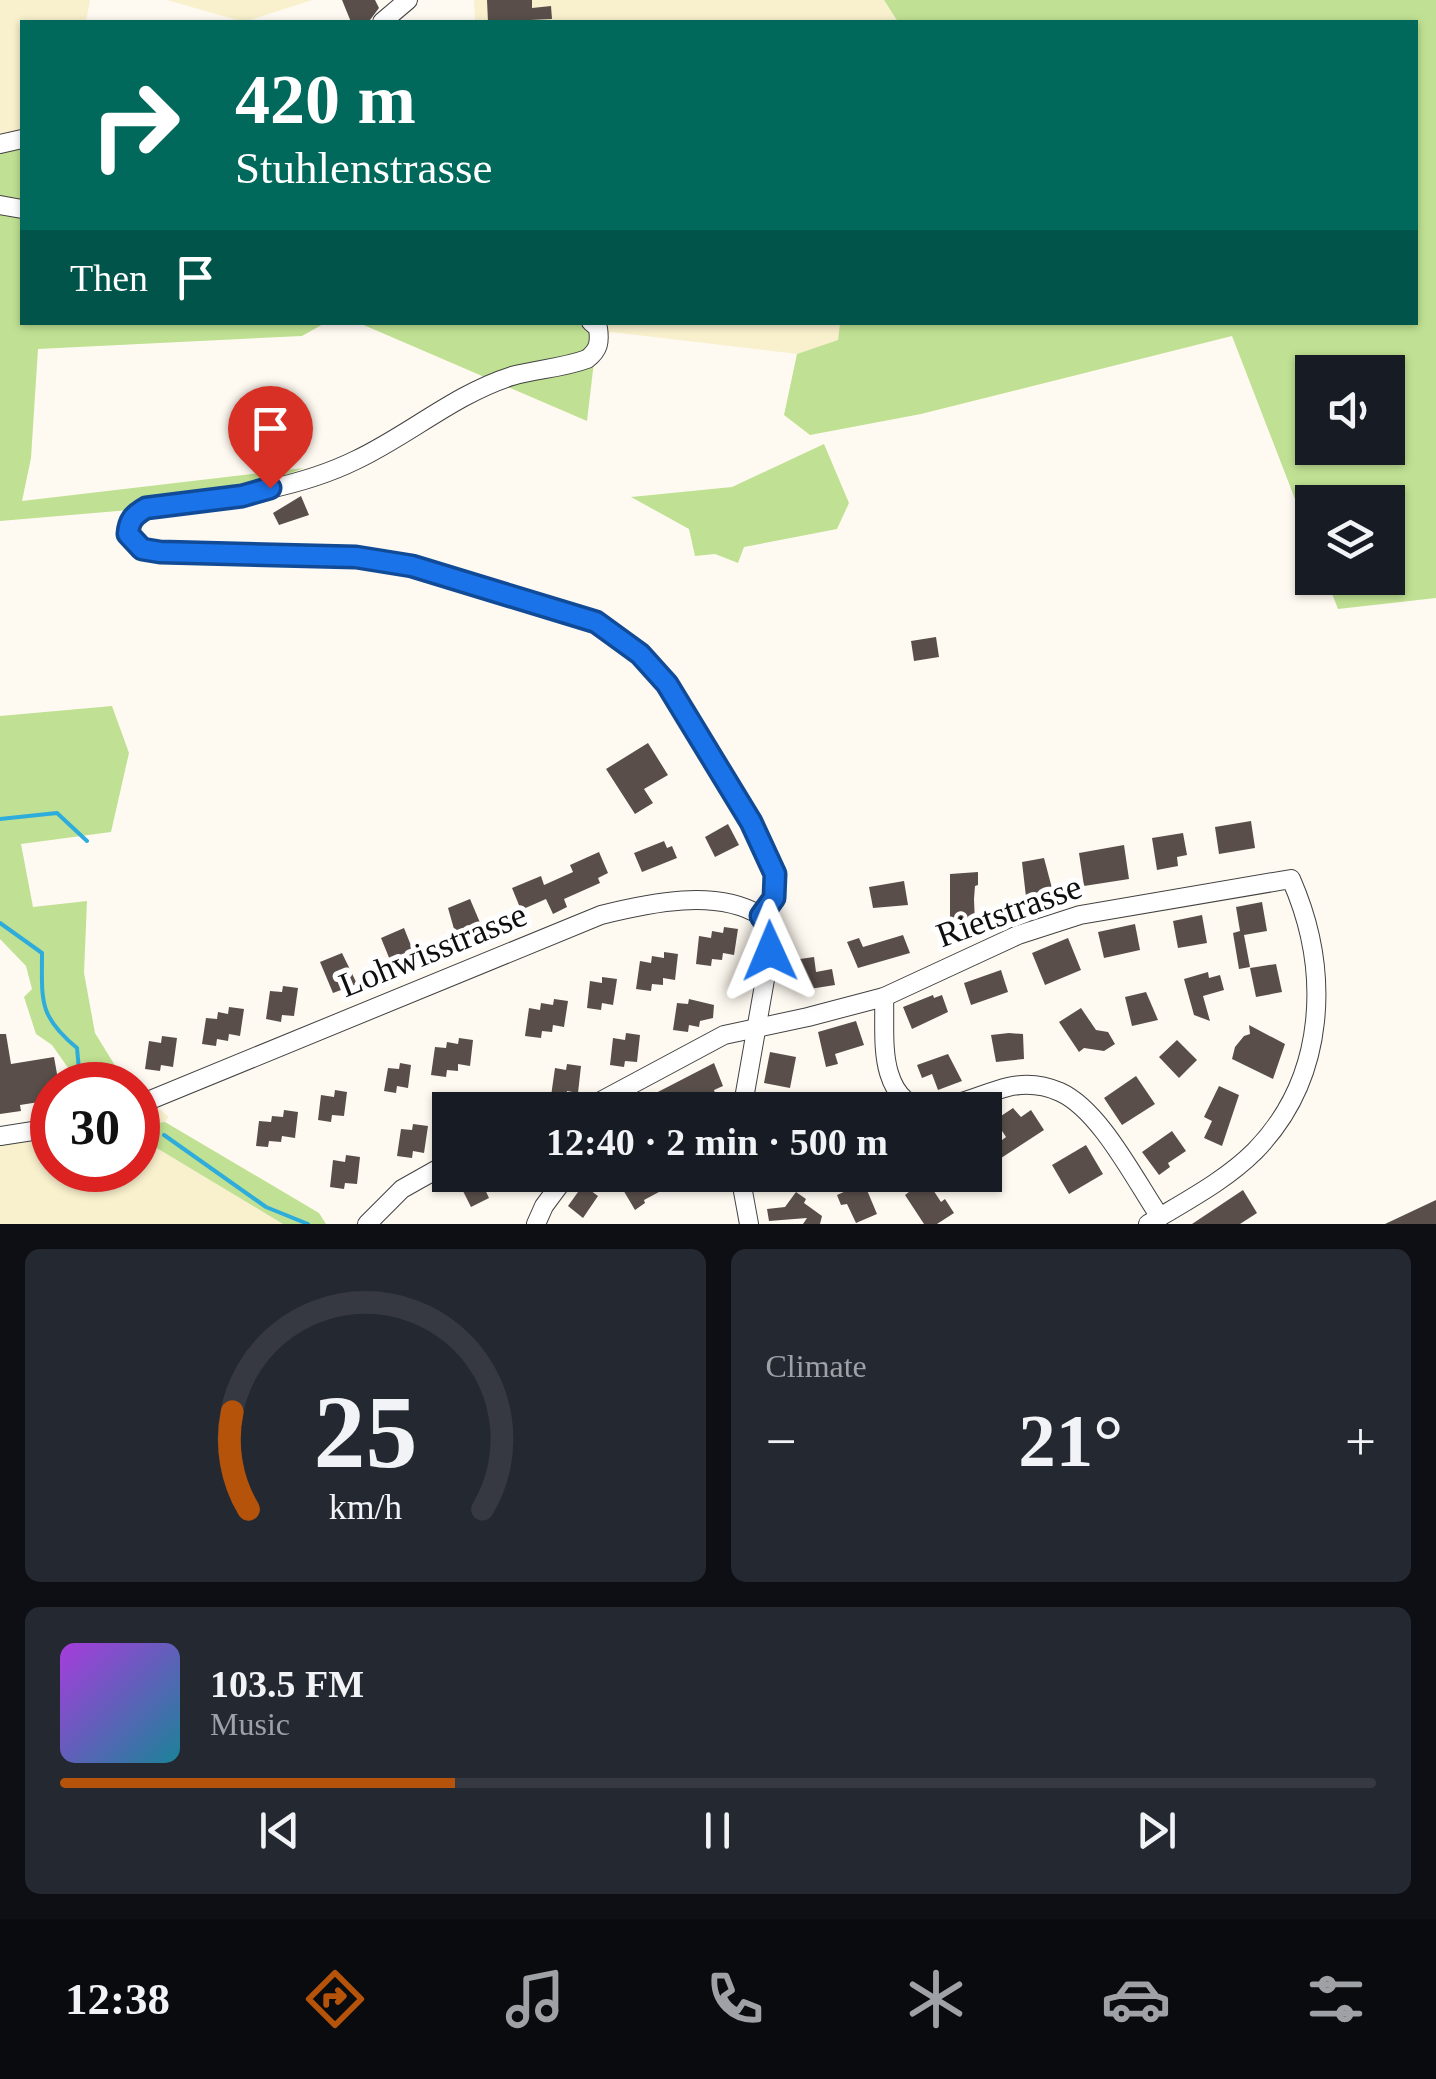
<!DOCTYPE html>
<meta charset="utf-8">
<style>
:root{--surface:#171b24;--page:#242831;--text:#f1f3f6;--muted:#9ea1a6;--line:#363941;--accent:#b45309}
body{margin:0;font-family:"Times New Roman",serif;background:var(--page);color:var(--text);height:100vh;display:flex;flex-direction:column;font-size:38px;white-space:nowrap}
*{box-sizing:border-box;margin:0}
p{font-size:32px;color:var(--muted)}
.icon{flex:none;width:55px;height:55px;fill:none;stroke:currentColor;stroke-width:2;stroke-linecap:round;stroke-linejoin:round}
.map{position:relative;height:1224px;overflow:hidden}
.details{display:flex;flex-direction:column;gap:25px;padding:25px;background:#0d0f14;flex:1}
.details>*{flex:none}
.banner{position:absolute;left:20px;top:20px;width:1398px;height:305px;border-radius:0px;box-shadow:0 2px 8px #0004;background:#00695c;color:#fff;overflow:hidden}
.tools{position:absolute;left:1295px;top:355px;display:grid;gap:20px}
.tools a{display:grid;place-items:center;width:110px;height:110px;border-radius:0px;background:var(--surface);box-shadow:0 2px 8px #0004;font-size:50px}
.speed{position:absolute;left:30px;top:1062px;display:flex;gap:20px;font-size:50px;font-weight:700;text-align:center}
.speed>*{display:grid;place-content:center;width:130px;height:130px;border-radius:50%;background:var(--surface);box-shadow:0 2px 8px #0004;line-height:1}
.speed .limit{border:15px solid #d22;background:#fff;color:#111}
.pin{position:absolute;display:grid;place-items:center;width:85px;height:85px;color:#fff;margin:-102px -42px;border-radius:50% 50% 50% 0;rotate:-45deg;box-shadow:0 0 10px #0007}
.pin .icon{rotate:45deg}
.me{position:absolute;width:110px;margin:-55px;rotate:359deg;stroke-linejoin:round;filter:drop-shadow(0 0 8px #0008)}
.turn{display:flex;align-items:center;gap:35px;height:210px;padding:0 50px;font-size:45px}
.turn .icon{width:130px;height:130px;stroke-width:2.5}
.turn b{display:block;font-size:70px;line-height:85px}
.then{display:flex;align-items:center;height:95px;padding:0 50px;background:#0003;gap:20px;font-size:38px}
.big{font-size:75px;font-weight:800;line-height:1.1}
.details .card{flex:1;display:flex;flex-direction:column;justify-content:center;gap:15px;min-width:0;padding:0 35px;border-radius:15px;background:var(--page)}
.details .dial{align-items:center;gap:0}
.dial svg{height:260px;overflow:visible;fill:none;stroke:var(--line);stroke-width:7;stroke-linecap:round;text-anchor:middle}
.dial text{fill:var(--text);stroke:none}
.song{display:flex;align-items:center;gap:30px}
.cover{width:120px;height:120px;border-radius:15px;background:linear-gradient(135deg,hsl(280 70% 55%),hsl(190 70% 35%))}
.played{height:10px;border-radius:5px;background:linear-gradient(90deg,var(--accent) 30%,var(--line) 30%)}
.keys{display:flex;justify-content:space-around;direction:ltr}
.heat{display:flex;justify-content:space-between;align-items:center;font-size:55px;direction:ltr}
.details .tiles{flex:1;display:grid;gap:25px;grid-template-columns:1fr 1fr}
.card:last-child{grid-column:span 2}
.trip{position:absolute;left:432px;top:1092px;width:570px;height:100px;border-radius:0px;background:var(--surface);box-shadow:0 2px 8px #0004;font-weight:800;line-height:100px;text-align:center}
.tabs{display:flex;height:160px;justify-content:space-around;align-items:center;background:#090b0e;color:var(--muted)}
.tabs .icon{width:70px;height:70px}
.tabs .active{color:var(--accent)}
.tabs b{font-size:45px;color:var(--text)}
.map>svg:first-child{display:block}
.farmland{fill:#f9f0cd}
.forest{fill:#c0e193;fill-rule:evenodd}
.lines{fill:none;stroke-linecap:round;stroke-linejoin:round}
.stream{stroke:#2eacdc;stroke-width:4}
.building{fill:#594e4a}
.minor-casing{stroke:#424242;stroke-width:20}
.minor{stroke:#fff;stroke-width:18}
.route-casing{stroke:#114b97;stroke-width:25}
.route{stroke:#1a73e8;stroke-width:18}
.labels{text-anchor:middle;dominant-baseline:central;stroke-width:10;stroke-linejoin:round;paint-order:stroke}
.street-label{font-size:35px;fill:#0f0f0f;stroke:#fff}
</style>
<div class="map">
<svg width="1436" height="1224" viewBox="0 0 1436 1224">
<rect width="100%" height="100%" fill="#fffaf1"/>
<g class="farmland">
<path d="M0,0H90L86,21L81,22H22V139L0,144Z"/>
<path d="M167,0H312L244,22Z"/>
<path d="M474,0H884L898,22H475Z"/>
<path d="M591,323H840L838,340L797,354L611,332L599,341Z"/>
<path d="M150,1101L169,1117L165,1122L146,1124L150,1144L283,1224H0V1136L52,1128V1170H138V1105Z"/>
</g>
<g class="forest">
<path d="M884,0H1436V598L1338,609L1326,578H1388V502H1312V543L1232,336L921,414L810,435L784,415L797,354L838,340L840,323L1415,322V22H898ZM1312,372H1388V448H1312Z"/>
<path d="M22,139V322L325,323L302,336L38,349L31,458L22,501L304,468L212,503L0,521V144Z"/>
<path d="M359,323H591L595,353L587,421Z"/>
<path d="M824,444L849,503L837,529L744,547L738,563L715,554L695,556L689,529L631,497L732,487Z"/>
<path d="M112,706L129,753L111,832L21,844L33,907L87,901L84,973L95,1033L127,1085H75L71,1072L52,1045L36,1034L24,997L32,989L26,966L0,939V716Z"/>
<path d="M165,1122L319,1213L326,1224H283L150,1144L146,1124Z"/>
</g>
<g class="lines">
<g class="stream">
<path d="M0,819L57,813L87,841"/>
<path d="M0,923L42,953C42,1000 38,1016 77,1048L79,1070L104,1085"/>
<path d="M164,1135L266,1207L308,1224"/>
</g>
</g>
<g class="building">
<path d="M342,0H375L379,8L370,20L351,22Z"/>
<path d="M487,0H532V8L551,6L552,19L488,22Z"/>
<path d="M301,496L309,515L279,525L273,513Z"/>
<path d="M936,637L939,657L914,661L911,641Z"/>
<path d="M648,743L668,775L644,789L653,803L635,814L606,769Z"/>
<path d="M1251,821L1255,848L1219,854L1215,827Z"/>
<path d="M728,824L739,845L715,857L705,837Z"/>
<path d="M1183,833L1187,855L1177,857L1178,866L1157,870L1152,838Z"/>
<path d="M664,841L667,848L672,846L677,858L642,872L634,853Z"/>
<path d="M1124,845L1129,879L1084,886L1079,853Z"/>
<path d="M599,852L608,873L598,878L600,883L564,899L567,907L553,914L546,899L521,910L512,888L541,876L544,885L573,872L570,865Z"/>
<path d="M1044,858L1053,892L1026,897L1022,862Z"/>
<path d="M978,872V885L975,886L974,899L975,925L950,926V874Z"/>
<path d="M904,881L908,905L873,908L869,887Z"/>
<path d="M470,899L484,932L458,943L448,908Z"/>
<path d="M1262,902L1267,931L1244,935L1250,967L1239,969L1233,933L1240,931L1236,907Z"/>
<path d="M1202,915L1207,943L1178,948L1173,921Z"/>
<path d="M1135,924L1140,950L1104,958L1098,932Z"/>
<path d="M724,927L738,929L734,955L723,953L722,960L712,959L711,966L696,964L699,936L711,938L712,931L723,933Z"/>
<path d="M404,928L416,958L397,966L394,958L390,960L381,938Z"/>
<path d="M903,935L910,953L858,968L847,942L859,938L863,947Z"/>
<path d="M1068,938L1081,970L1045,985L1032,953Z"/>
<path d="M664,952L678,954L675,980L663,978V985L652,984L651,991L636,989L640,961L651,963L652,956L664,958Z"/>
<path d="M342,953L357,984L333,993L320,962Z"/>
<path d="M814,957L816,972L832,969L835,985L797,991L793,960Z"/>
<path d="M1276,964L1282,992L1256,997L1250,968Z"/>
<path d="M1001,970L1008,992L971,1005L964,983Z"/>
<path d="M1208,972L1209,978L1220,975L1224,990L1203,996L1210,1021L1194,1015L1184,979Z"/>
<path d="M602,977L617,979L613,1005L602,1003L601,1010L587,1008L590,981L602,983Z"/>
<path d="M283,986L298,988L294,1016L282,1015L281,1022L266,1019L270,991L282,992Z"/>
<path d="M1146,992L1158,1020L1132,1026L1125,997Z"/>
<path d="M933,995L934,998L942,995L948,1012L912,1029L903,1007Z"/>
<path d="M554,999L568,1001L564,1027L553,1025L552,1032L542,1031L541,1038L525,1036L529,1008L540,1010L541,1003L553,1005Z"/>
<path d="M689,999L714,1005L713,1018L700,1021L699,1027L689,1025L688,1032L673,1030L677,1003L688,1004Z"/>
<path d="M229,1007L244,1009L240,1036L229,1034L228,1041L217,1039L216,1046L202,1044L206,1018L217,1019L218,1012L228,1014Z"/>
<path d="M1081,1008L1096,1030L1108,1032L1115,1044L1104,1051L1084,1048L1079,1052L1059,1022Z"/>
<path d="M856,1021L864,1045L835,1054L838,1064L826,1067L818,1032Z"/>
<path d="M1249,1025L1285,1044L1273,1079L1232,1059L1235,1047L1244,1036L1250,1034Z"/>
<path d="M626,1033L640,1035L637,1062L625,1061L624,1067L610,1065L613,1038L625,1040Z"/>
<path d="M1009,1033L1023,1034L1024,1059L996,1062L991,1035Z"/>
<path d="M0,1034H6L11,1064L54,1057L59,1085H52V1100L20,1105L21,1111L0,1114Z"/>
<path d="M162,1036L177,1038L173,1067L161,1065L160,1071L145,1069L149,1041L161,1043Z"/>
<path d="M459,1038L473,1040L470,1066L458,1064V1071L447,1070L446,1077L431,1075L435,1047L446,1048L447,1042L458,1044Z"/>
<path d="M1177,1040L1197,1060L1179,1078L1159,1057Z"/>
<path d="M770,1052L796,1057L790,1088L764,1083Z"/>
<path d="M948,1054L962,1081L938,1090L932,1074L922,1078L917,1065Z"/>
<path d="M400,1063L411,1065L408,1088L397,1086L396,1093L384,1091L388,1068L399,1069Z"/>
<path d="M714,1063L723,1086L714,1090L716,1096L679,1110H623Z"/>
<path d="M567,1064L581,1066L578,1093L567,1091L566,1098L551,1096L555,1068L566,1070Z"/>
<path d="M1136,1076L1155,1104L1122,1125L1104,1098Z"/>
<path d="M1219,1086L1239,1095L1222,1146L1204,1138L1212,1121L1204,1117Z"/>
<path d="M335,1090L347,1092L344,1116L332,1115L331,1122L318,1120L321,1095L334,1097Z"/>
<path d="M1013,1108L1021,1117L1031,1110L1044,1130L998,1160L1002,1167L990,1175H998L975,1189L967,1175H985V1153L1006,1137L995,1120Z"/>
<path d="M284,1110L298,1112L295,1138L282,1136L281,1142L269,1141L268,1147L256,1146L259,1121L271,1122L272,1116L283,1117Z"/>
<path d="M413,1124L428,1126L424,1153L413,1151L412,1158L397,1156L401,1129L412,1130Z"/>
<path d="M1172,1131L1186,1151L1168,1163L1170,1167L1159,1175L1142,1152Z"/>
<path d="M1086,1145L1103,1174L1069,1194L1052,1165Z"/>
<path d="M346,1155L360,1157L357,1184L345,1183L344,1189L330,1187L333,1160L345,1162Z"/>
<path d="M467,1175H478L489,1198L471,1207L457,1179Z"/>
<path d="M644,1175H702L676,1190L672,1185L644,1200L645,1203L635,1210L622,1188Z"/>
<path d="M926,1179L941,1202L945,1199L954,1213L937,1224H924L905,1195Z"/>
<path d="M864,1183L877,1214L856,1223L847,1204L841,1205L837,1195Z"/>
<path d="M583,1185L598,1196L583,1218L568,1206Z"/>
<path d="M1243,1190L1257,1213L1240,1224H1192Z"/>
<path d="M796,1192L806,1199L804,1203L822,1216L820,1224H803L807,1218L769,1221L767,1209L785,1207Z"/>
<path d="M1436,1200V1224H1385Z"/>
</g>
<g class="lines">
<defs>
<g id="minor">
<path d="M382,22L408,0"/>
<path d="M0,144L22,139"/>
<path d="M0,205L22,209"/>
<path d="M591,322L598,328C600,342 599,350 587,359C563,368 537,369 512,376C455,394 409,435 356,460C291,492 216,498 146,508C134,515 129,520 128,534L142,549L160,552L356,557L412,566L596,622L640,655L667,685L751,821L775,874L773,897L761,916"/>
<path d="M884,997C885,1021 882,1050 889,1073C908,1136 969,1096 1008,1087C1025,1083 1044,1085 1060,1092C1100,1110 1135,1180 1160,1217"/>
<path d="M138,1105L601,915C649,903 717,888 761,916"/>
<path d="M584,1110L724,1035L808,1017L884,997L1018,935L1080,915L1291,879C1331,970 1327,1077 1255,1151C1225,1181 1184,1202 1148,1224"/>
<path d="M742,1110L770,951L768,927L761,916"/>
<path d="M0,1136L52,1128"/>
<path d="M740,1175L749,1224"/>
<path d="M367,1224L402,1189L450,1162"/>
<path d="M536,1224L544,1206L567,1175"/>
</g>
</defs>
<use href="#minor" class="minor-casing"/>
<use href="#minor" class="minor"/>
</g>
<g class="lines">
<defs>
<path id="route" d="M270,488L242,496L146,508C134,515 129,520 128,534L142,549L160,552L356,557L412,566L596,622L640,654L667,684L751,822L775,874L774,898L761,916L768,926L770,951"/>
</defs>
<use href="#route" class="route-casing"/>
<use href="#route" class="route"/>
</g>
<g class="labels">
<g class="street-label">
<text transform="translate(1009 911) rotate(-20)">Rietstrasse</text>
<text transform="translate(433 950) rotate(-22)">Lohwisstrasse</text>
</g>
</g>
</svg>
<div class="tools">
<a><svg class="icon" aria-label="sound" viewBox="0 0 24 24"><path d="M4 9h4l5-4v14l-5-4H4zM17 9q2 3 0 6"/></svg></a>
<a><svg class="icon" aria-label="layers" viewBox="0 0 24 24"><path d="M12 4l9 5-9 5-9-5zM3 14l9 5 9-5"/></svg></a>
</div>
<div class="speed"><div class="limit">30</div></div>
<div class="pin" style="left:270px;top:488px;background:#d93025"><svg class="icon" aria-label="arrive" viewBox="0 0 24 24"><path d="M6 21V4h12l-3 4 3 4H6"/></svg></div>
<svg class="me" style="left:770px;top:951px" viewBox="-20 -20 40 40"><path d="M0-17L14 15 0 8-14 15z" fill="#1a73e8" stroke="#fff" stroke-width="4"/></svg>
<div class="trip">12:40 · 2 min · 500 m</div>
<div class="banner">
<div class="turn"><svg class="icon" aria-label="right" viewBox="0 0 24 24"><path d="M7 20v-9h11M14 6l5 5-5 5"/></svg><div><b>420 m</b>Stuhlenstrasse</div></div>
<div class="then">Then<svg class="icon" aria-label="arrive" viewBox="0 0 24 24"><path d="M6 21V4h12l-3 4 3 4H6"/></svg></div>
</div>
</div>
<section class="details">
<div class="tiles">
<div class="card dial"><svg viewBox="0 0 100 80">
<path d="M14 69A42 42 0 1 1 86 69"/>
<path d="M14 69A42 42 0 0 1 9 39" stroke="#b45309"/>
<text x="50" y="56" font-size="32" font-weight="700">25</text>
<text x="50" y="72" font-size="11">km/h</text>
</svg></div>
<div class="card"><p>Climate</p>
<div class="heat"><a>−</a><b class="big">21°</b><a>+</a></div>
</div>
<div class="card">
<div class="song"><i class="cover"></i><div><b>103.5 FM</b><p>Music</p></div></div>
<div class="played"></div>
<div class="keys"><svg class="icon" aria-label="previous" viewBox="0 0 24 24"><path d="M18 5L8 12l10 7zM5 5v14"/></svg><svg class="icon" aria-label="pause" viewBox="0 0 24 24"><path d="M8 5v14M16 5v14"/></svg><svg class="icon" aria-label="next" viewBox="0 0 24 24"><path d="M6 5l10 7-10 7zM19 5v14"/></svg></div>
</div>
</div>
</section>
<nav class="tabs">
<b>12:38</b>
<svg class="icon active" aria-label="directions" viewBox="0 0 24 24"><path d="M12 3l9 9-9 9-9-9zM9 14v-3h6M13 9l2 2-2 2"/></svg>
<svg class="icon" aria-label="music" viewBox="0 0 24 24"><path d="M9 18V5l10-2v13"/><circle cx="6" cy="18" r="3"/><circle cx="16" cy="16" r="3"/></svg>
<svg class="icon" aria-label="phone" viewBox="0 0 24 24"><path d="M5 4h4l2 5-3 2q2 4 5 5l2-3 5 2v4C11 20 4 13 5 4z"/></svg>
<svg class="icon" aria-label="climate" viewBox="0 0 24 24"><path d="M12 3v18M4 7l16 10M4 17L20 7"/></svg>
<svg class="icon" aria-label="car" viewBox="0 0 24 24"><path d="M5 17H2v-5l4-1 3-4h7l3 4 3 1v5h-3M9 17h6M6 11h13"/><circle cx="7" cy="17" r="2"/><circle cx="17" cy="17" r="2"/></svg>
<svg class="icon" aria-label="filters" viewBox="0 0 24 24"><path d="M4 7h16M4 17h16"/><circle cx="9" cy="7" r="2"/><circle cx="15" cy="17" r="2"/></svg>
</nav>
